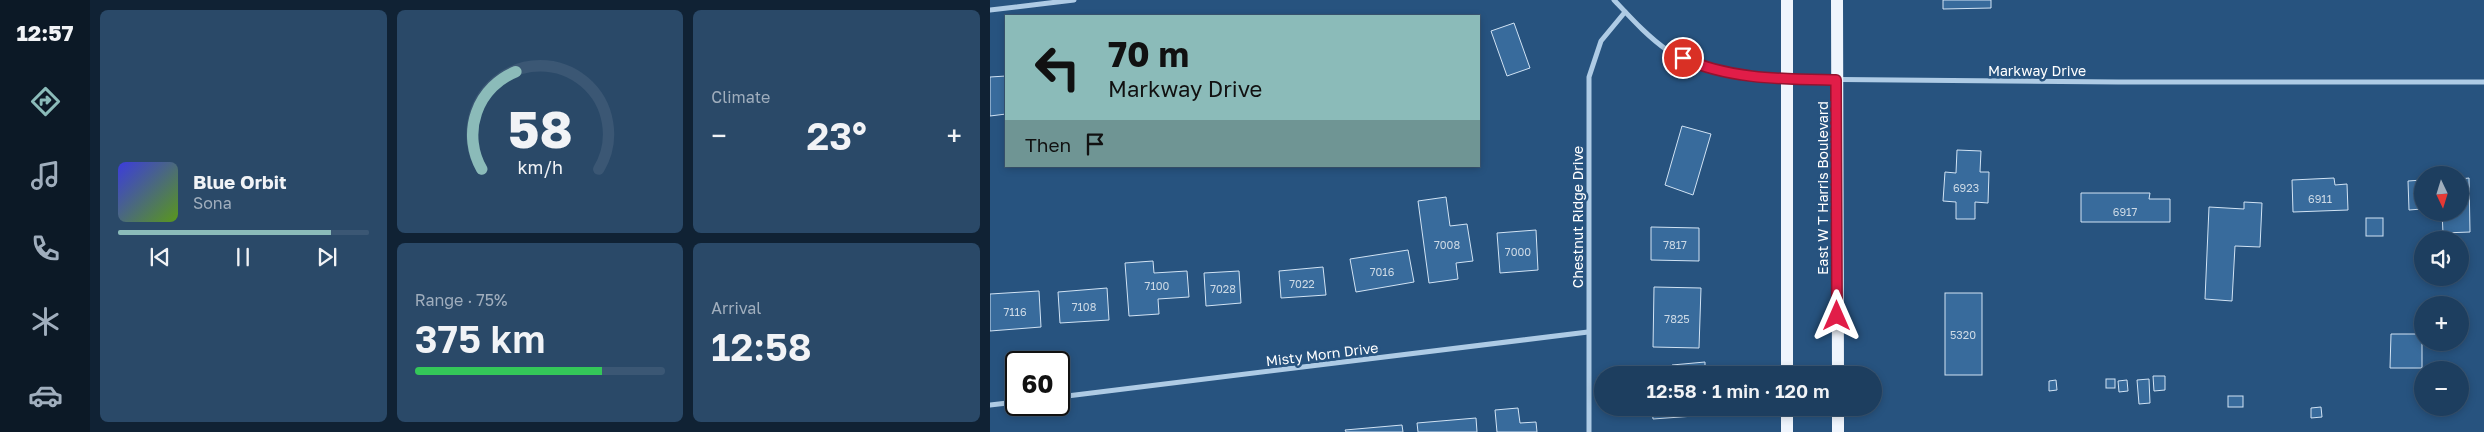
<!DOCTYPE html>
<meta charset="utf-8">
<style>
:root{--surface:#1d3e5f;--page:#2a4968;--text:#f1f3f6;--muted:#a0aebd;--line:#3b5774;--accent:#8bbbb9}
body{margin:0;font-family:"Golos Text",sans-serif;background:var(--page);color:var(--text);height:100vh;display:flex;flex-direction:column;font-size:19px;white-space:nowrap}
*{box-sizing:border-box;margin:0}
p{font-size:16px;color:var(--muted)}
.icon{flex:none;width:28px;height:28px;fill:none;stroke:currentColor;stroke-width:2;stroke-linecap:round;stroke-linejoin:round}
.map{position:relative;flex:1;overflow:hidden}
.details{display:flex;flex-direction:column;gap:10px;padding:10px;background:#102234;width:900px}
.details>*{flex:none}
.banner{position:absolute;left:15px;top:15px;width:475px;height:152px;border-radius:0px;box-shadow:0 2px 8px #0003,0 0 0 1px var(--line);background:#8bbbb9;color:#111;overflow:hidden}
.needle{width:32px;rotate:176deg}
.buttons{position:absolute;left:1424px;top:166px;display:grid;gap:10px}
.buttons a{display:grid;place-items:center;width:55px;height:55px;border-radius:50%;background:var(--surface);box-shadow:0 2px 8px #0003,0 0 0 1px var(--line);font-size:25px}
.speed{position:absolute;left:15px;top:351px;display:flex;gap:10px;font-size:25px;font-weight:700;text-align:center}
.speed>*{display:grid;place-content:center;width:65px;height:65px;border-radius:50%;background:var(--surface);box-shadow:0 2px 8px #0003,0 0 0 1px var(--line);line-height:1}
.speed .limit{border:2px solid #111;border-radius:8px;background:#fff;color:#111}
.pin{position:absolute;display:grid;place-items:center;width:42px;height:42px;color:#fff;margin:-21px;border:2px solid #fff;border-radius:50%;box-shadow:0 1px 5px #0007}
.me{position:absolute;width:55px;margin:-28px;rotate:0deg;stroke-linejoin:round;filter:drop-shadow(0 0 4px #0008)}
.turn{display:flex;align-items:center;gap:18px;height:105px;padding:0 20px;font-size:22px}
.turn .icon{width:65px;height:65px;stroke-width:2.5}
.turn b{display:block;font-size:35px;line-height:42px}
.then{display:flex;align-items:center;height:48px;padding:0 20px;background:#0003;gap:10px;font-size:19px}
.big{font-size:38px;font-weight:600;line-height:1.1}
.details .card{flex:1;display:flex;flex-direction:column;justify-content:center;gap:8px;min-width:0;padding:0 18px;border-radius:8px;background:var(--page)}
.details .dial{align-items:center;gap:0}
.dial svg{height:130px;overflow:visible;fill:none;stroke:var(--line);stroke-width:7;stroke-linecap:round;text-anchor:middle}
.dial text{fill:var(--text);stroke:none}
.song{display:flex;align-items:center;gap:15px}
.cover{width:60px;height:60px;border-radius:8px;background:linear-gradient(135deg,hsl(240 70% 55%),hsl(90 70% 35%))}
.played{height:5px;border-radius:2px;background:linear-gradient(90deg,var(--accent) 85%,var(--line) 85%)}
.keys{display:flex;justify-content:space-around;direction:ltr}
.heat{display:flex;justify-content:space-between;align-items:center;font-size:28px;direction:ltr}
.charge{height:8px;border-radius:4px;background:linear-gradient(90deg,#34c759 75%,var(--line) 0)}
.details .tiles{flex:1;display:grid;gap:10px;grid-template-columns:repeat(3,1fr)}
.card:first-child{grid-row:span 2}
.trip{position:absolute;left:604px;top:366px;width:288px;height:50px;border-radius:25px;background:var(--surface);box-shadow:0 2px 8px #0003,0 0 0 1px var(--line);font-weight:600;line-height:50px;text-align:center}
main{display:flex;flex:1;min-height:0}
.tab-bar{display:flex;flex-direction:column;width:90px;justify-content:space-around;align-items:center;background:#0c1926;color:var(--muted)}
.tab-bar .icon{width:35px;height:35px}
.tab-bar .selected{color:var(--accent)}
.tab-bar b{font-size:22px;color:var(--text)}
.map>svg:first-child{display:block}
.building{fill:#386b9c;stroke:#d1e3f4}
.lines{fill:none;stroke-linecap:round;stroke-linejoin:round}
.minor{stroke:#aecbe5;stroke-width:5}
.primary{stroke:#eff5fd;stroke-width:12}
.route-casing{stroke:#92132f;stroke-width:12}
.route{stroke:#e11d48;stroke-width:9}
.labels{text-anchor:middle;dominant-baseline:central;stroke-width:5;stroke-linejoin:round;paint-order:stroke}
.number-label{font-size:11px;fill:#cddae6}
.street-label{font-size:14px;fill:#fff;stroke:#27537f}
</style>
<main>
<nav class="tab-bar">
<b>12:57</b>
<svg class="icon selected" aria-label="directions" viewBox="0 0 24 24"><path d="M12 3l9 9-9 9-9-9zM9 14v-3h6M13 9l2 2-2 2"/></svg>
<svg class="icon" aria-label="music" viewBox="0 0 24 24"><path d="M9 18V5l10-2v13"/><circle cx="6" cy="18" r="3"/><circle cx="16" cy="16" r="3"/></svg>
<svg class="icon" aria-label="phone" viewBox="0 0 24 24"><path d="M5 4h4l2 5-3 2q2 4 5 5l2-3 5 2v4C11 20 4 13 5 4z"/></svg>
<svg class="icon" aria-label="climate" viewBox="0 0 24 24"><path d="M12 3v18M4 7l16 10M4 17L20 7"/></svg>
<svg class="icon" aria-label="car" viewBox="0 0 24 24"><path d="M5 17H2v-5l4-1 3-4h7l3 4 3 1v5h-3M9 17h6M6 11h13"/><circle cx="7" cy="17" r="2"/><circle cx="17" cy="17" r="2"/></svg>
</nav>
<section class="details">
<div class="tiles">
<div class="card">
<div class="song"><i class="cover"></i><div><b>Blue Orbit</b><p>Sona</p></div></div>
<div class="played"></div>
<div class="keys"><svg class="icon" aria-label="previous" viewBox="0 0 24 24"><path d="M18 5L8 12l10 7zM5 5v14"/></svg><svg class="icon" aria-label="pause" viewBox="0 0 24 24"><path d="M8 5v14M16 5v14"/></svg><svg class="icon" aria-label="next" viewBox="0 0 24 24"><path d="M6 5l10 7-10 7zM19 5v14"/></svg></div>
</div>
<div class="card dial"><svg viewBox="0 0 100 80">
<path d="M14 69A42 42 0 1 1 86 69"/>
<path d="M14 69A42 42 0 0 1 35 9" stroke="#8bbbb9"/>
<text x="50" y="56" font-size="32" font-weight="700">58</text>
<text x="50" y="72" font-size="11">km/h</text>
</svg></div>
<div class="card"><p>Climate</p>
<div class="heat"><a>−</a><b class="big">23°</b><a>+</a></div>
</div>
<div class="card"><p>Range · 75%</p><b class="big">375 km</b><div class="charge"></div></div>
<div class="card"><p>Arrival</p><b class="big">12:58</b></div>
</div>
</section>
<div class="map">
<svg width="1494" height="432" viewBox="0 0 1494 432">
<rect width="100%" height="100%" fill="#27537f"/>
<g class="building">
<path d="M953,0H1001V8L953,9Z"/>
<path d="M524,23L540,68L517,76L501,31Z"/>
<path d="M16,76V114L0,116V77Z"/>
<path d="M692,126L721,134L703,195L675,185Z"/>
<path d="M967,150L991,151L990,172H999L998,203L985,202V219H966V202L953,201L955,172L966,173Z"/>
<path d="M1344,178L1345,185L1357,184L1358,210L1303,212L1302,180Z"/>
<path d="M1479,178L1480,232L1453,233L1452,212H1470V179Z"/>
<path d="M1432,180V209L1419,210L1418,181Z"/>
<path d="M1091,193H1160L1159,199H1180V222H1091Z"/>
<path d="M456,197L460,226L477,224L483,261L466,263L468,279L439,283L428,201Z"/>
<path d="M1254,202L1272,203L1270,247L1245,246L1242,301L1215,299L1219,207L1254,209Z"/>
<rect x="1376" y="218" width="17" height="18"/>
<path d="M661,227L709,228V261L661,260Z"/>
<path d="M546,230L548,270L510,273L507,233Z"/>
<path d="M418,250L424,282L366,292L360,259Z"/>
<path d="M163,261L164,273L197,271L199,297L168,299L169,314L139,316L135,263Z"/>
<path d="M333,267L336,295L291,298L289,271Z"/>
<path d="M249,271L251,303L216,306L214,273Z"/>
<path d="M664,287L711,288L709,348L663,347Z"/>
<path d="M117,288L119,320L70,323L68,292Z"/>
<path d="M49,291L51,327L0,331V294Z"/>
<rect x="955" y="293" width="37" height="82"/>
<path d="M1401,334H1432V368H1400Z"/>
<path d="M715,362V375H682V365Z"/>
<path d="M1163,376H1175V390L1164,391Z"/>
<rect x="1116" y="379" width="9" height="9"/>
<path d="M1159,379L1160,403L1149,404L1147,380Z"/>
<path d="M1066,380L1067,390L1059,391V381Z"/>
<path d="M1137,380L1138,391L1129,392L1128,381Z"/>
<rect x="1238" y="396" width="15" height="11"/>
<path d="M1331,407L1332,417L1321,418V408Z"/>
<path d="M528,408L530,423L546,422L547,432H507L505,410Z"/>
<path d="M662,408H718V415L663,419Z"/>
<path d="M486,418L487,432H428L427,423Z"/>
<path d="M412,425L413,432H356L355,430Z"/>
</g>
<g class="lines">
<g class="minor">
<path d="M624,0C641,18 657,36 677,50C711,74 757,75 797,79L1128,82H1494"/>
<path d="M0,10L84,0"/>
<path d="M69,397L598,332"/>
<path d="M0,405L26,402"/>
<path d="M599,432V77L611,41L635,12"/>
</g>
<g class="primary">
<path d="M847,0L848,375"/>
<path d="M797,375V0"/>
<path d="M797,408V432"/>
<path d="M848,408V432"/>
</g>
</g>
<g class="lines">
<defs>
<path id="route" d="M693,58C740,80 796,79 846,80L847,316"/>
</defs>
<use href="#route" class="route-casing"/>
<use href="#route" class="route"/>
</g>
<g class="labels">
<g class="number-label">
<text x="976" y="187">6923</text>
<text x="1330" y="198">6911</text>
<text x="1135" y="211">6917</text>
<text x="457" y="244">7008</text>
<text x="685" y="244">7817</text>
<text x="528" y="251">7000</text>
<text x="392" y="271">7016</text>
<text x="312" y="283">7022</text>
<text x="167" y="285">7100</text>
<text x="233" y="288">7028</text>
<text x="94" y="306">7108</text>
<text x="25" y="311">7116</text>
<text x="687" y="318">7825</text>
<text x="973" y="334">5320</text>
</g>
<g class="street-label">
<text x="1047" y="70">Markway Drive</text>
<text transform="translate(832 188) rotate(-90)">East W T Harris Boulevard</text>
<text transform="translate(587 217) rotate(-90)">Chestnut Ridge Drive</text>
<text transform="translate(332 354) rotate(-7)">Misty Morn Drive</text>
</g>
</g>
</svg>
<div class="buttons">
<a><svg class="needle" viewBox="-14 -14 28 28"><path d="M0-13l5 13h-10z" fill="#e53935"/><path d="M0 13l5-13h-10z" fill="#a0aebd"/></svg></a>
<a><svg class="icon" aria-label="sound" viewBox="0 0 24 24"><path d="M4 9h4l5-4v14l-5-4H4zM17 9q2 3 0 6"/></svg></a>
<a>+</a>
<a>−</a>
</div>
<div class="speed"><div class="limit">60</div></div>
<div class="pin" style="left:693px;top:58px;background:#d93025"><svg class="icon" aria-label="arrive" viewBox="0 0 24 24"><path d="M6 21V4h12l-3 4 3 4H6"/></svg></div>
<svg class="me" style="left:847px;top:316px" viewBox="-20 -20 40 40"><path d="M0-17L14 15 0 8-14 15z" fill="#e11d48" stroke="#fff" stroke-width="4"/></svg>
<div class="trip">12:58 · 1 min · 120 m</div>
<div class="banner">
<div class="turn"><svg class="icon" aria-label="left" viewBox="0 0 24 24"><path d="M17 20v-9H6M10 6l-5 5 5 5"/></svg><div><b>70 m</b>Markway Drive</div></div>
<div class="then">Then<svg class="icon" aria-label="arrive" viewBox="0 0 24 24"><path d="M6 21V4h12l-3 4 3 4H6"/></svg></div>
</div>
</div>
</main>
